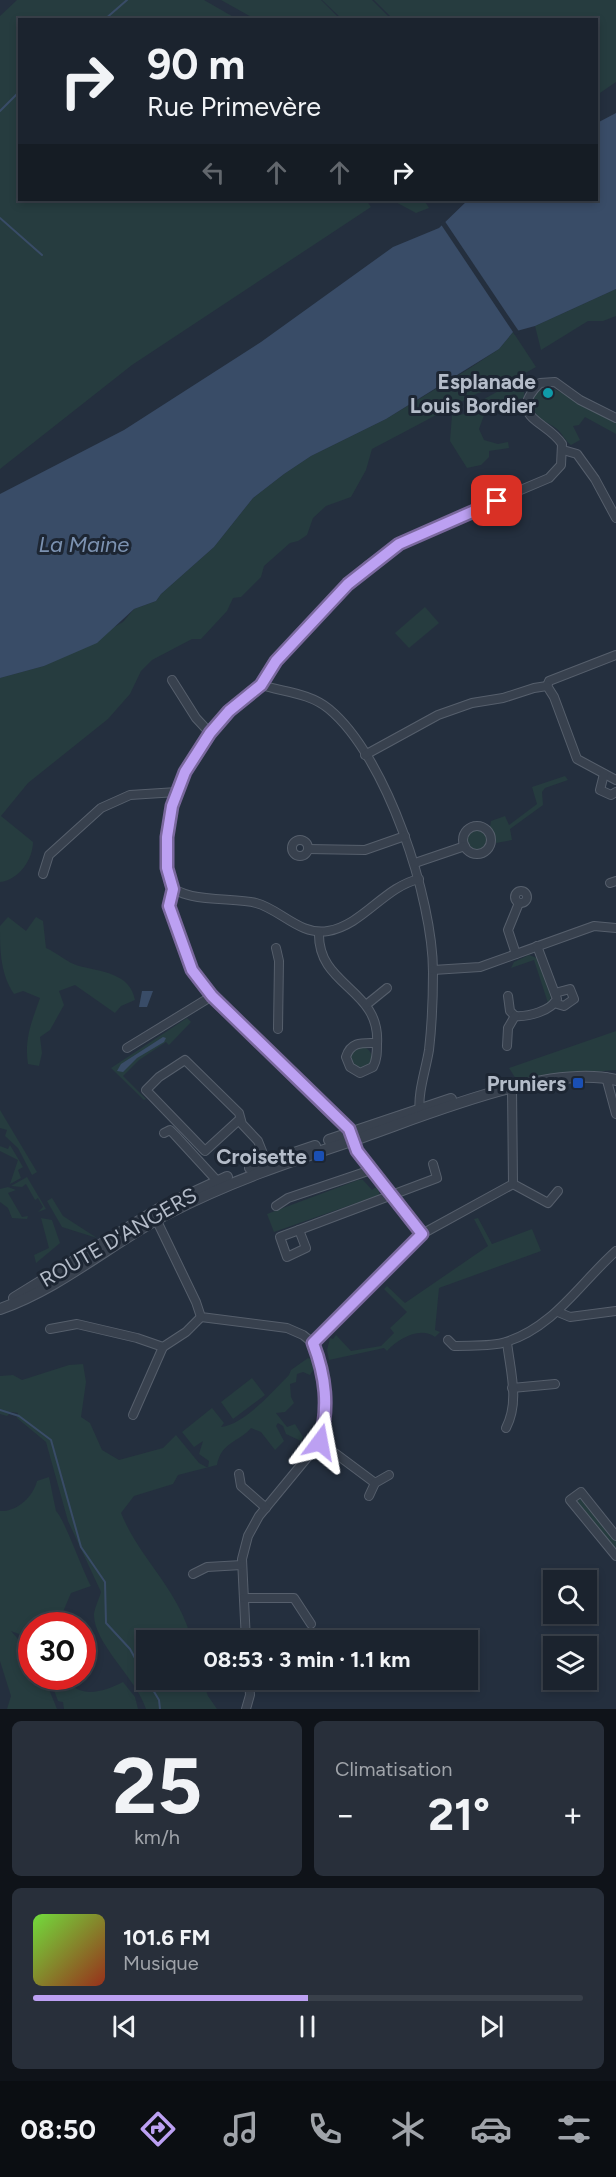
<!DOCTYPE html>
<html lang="fr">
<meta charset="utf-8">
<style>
:root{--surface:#1b232e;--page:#282f3a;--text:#f1f3f6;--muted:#a0a4aa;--line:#39404a;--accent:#bca0f2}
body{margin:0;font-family:Figtree,sans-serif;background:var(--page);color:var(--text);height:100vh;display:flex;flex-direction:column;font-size:22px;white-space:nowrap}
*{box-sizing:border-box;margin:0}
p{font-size:20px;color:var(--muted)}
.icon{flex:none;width:33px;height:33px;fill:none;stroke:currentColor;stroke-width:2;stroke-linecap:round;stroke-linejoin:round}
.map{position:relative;height:1709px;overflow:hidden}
.details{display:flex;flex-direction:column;gap:12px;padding:12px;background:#0f1319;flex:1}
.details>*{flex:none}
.top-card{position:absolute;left:18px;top:18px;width:580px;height:183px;border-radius:0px;box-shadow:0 3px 9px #0003,0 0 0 2px var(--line);background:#1b232e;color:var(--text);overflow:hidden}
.fabs{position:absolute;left:543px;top:1570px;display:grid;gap:12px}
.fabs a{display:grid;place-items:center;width:54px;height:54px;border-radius:0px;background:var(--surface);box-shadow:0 3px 9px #0003,0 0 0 2px var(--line);font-size:30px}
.speed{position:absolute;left:18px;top:1612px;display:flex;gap:12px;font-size:30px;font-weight:700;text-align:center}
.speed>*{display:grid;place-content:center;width:78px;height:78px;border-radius:50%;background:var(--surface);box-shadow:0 3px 9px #0003,0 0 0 2px var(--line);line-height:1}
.speed .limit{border:9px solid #d22;background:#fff;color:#111}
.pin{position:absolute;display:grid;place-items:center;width:51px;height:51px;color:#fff;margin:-26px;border-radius:12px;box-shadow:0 3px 9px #0006}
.me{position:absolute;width:66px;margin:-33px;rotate:13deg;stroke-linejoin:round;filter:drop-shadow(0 0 4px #0008)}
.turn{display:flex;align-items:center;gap:21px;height:126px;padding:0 30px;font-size:27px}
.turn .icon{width:78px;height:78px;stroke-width:2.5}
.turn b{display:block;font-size:42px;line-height:51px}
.lanes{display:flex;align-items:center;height:57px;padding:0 30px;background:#0003;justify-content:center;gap:30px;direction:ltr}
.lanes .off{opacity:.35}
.big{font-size:45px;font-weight:700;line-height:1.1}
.details .widget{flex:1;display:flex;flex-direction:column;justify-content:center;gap:9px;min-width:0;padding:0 21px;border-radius:9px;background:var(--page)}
.details .dial{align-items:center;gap:0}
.dial b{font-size:78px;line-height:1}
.song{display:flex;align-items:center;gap:18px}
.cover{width:72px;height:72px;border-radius:9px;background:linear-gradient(135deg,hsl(100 70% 55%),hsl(10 70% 35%))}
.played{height:6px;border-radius:3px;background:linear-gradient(90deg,var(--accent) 50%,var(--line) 50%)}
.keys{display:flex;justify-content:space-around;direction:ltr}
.heat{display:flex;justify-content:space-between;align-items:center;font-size:33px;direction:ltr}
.details .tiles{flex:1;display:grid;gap:12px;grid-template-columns:1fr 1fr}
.widget:last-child{grid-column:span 2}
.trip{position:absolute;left:136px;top:1630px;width:342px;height:60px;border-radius:0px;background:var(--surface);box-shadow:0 3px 9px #0003,0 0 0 2px var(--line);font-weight:700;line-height:60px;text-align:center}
.menu{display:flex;height:96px;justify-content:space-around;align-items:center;background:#0b0e12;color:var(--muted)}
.menu .icon{width:42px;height:42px}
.menu .on{color:var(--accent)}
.menu b{font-size:27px;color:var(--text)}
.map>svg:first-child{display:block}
.green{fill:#263c3f}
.water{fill:#394c67}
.pier{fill:#242f3e}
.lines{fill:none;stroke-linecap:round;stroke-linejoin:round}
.stream{stroke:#394c67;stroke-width:2}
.minor-casing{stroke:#565f6c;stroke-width:10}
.tertiary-casing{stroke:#565f6c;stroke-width:12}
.minor{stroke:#38414e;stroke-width:8}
.tertiary{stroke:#38414e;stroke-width:10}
.route-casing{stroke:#7a689d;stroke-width:15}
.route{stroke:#bca0f2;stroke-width:10}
.culture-dot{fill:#0f9aa8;stroke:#1d2633;stroke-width:2}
.transit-dot{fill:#1a4fb4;stroke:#1d2633;stroke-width:2}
.labels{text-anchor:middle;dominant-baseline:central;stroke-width:6;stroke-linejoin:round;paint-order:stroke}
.poi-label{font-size:21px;font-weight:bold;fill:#b4bcc9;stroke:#1d2633;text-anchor:end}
.street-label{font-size:21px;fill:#b4bcc9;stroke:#1d2633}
.water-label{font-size:22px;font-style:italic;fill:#7c92b1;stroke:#1d2633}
</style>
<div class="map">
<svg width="616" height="1709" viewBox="0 0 616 1709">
<rect width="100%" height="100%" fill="#242f3e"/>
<g class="green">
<path d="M17,0H204L237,19L20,20V200H378H366L371,207L132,365L0,469V16Z"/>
<path d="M221,0H321L340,19H255Z"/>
<path d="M322,0H372L391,19H342Z"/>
<path d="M374,0H616V82L597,95V20L393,19Z"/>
<path d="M392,200H424L429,208L416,213Z"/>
<path d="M616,289V316L603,321H588L541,350L535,326Z"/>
<path d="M513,332L536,367L497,389L478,393L372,449L366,470L351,497L326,506L313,518L307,535L298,541L290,543L264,566L261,577L241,597L233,598L227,611L201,639H192L152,660L141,671L130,694L108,719L28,783L1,816L33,842C33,859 19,880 0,882V678L44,666L123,622L134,609L156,601L161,594L214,547L253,498L284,474L311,456L386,419L467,370L499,349Z"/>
<path d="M518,380L524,389V398L488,404L479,429L484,440L498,444L508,442L509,448L489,451V457L481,465L467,468L450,441L452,415L454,412L459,415L470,413L479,402Z"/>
<path d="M550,387L616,420V434L585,417L579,425L573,426L580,440L571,445C565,441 563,434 557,429C548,422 538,420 533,409C532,396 537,389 550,387Z"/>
<path d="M425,607L439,623L409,648L395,633Z"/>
<path d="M565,776L568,780L545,788L542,792L543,805L510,829L512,840L496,843L490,827L491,821L505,816L509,825L537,804L532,787Z"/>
<circle cx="478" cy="840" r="11"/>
<path d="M8,917L26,931L36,917L43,921L46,948C57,953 68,963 79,966C102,972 130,973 135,1000L121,1006L115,1013L75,985L59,991L64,1005L50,1030L40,1037L42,1053L39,1066L28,1064C24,1039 32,1021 40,998L23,991L14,994C0,973 0,950 0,926Z"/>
<path d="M529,955L537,958L551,997L548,1003L534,960L511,968L514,962Z"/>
<path d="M187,1018L191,1022L169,1045L166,1042L139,1060L123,1076L146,1099L144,1100L111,1068Z"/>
<path d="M616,1031V1070L516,1079L509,1068Z"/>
<circle cx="361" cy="1058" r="11"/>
<path d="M0,1110L37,1172L32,1175L18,1148L5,1136L7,1130L0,1128Z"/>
<path d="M10,1145L23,1167L18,1170L21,1178L10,1184L18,1160L0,1151V1146L8,1149Z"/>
<path d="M27,1177L46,1209L38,1212L43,1207L38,1198L35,1200L26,1184L22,1187L11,1186Z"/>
<path d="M358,1180H363L372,1190L379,1185V1195L274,1232L267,1214Z"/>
<path d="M8,1187L16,1190L8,1193L22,1217L28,1216L27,1219L12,1218L8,1208L0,1202V1189Z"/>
<path d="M52,1198L63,1216L97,1238L62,1227L47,1201Z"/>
<path d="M41,1218L52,1220L60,1243L36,1263L34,1255L49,1248Z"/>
<path d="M478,1218L492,1244L532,1229L541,1251L439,1288L435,1330L440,1332L435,1337C420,1326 398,1339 387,1351L384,1348L329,1360L327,1350L330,1338L333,1339L336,1335L351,1351L381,1346L394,1333L390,1328L407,1312L384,1289L387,1286L405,1303L488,1246L474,1219Z"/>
<path d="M308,1358L312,1360L314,1369L310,1375L303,1372L297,1374L296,1382L290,1384L291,1397L294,1403L285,1412L276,1413L287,1427L295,1424L303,1437L301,1441L286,1434L283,1426L278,1423L276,1426L284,1441L275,1450L261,1432L251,1428C239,1442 221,1442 217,1465L178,1475L173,1484L134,1496L121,1513C140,1560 179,1589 192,1641H147V1680H202L208,1696L217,1709H146C137,1679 93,1643 94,1614C95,1607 99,1599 101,1592L68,1521L46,1442L17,1418L18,1413L11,1412L7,1416L0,1414V1376L13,1375L22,1380L69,1365L83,1364L86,1382L81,1417L90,1423L102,1450L119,1460L163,1448L176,1435L199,1463L208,1468L209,1461L199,1454L203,1441L194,1447L182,1432L212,1408L224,1423L221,1427C245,1424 272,1392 289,1375L291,1370Z"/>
<path d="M252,1378L265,1395L233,1419L221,1402Z"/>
<path d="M49,1477L56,1511C64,1518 83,1572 91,1586L71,1593L57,1626H32L31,1649L19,1634L11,1631L31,1654L32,1677H44L57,1709H7L11,1696L0,1661V1511C17,1512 33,1497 37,1481Z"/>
<path d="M579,1499L584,1501L616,1541V1547L612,1548L576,1505Z"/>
<path d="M49,1677H64C79,1700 103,1692 123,1682L135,1697L138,1709H64L63,1702L58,1701Z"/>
</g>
<g class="water">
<path d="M616,113V289L535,326L513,332L499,349L386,419L311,456L284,474L253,498L214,547L161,594L156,601L134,609L97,643L44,666L0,678V494L124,430L261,342L393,247L439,228L468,200H597V123Z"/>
<path d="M142,991H153L147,1007H139Z"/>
<path d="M163,1037L166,1038L164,1042L137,1058L123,1072L117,1071L121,1064Z"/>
</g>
<path class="pier" d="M444,220L520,333L515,335L440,223Z"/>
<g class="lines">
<g class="stream">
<path d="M104,20L127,0"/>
<path d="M0,111L20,91"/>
<path d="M0,218L42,255"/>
<path d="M0,1410L19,1416L51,1440L81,1547L105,1582L106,1623L130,1649L147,1680"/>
<path d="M147,1680L159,1700L160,1709"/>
</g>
<defs>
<g id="minor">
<path d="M563,450L577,454L595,479L616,518"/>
<path d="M172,680L196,718L210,733"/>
<path d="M261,685C284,692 310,693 329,709C387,757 433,899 433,972C433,998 432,1024 429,1050C426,1069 417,1094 420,1113"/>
<path d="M547,686L549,681L616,655"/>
<path d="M365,755L438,715L472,703L503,698L534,688L547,686L554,697L577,759L616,780"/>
<path d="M604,774L600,790L611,795L616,792"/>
<circle cx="477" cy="840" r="14"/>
<circle cx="300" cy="848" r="8"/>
<path d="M308,849L365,850L405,836"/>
<path d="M415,863L465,846"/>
<path d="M43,874L49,855L101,808L130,795L177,792"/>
<path d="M419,879C384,887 363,925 328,931C300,936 280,909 256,903C234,897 180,903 169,883L167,837L173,806L185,772L220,720L261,685L276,661L368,565L424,531L549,478L561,465L562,444C547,420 505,418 540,383L555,382L580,400L616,418"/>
<path d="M610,883L616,881"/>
<path d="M173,889L169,906L192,971L212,996L349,1129L357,1151L422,1234"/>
<circle cx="521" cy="897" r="6"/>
<path d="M319,932C317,987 381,988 377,1044C377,1052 377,1060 373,1067L360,1073L350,1067L346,1057C351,1041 363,1043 377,1043"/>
<path d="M276,948L279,961L278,1029"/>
<path d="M516,954L508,930L519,903"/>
<path d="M433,970L480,967L594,926L616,928"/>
<path d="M508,996L510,1011L515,1016"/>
<path d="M554,1003L564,1006L574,999L570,989L555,993"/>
<path d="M366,1005L387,988"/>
<path d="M515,1016C528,1017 551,1011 557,999L537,946"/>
<path d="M507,1046L508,1028L515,1016"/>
<path d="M127,1048L212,996"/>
<path d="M606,1077L616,1114"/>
<path d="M240,1119L205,1151L146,1090L159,1077L185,1060L239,1113L242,1124L258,1141L268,1166"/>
<path d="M164,1133L170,1130L175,1135L220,1184"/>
<path d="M513,1184L548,1203L558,1191"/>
<path d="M276,1206L288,1198L371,1170"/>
<path d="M155,1217L196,1302L201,1317L287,1328L303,1335L313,1343L322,1367L326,1393V1418L320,1442L259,1516L248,1536L242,1559L246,1641"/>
<path d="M299,1230L437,1178L433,1164"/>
<path d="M299,1230L306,1248L287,1257L280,1237Z"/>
<path d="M558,1312L570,1317L616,1311"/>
<path d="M50,1329L77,1324L137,1338L163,1347L186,1332L201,1317"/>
<path d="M448,1340L454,1346C470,1345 491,1347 506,1342C554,1327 580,1283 616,1251"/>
<path d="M313,1343L422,1234L513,1184L512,1088"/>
<path d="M512,1388L555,1384"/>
<path d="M133,1415L163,1347"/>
<path d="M506,1428C520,1401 510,1370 507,1342"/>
<path d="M320,1442L375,1483"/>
<path d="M239,1474L241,1486L266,1508"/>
<path d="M369,1496L375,1483L389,1475"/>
<path d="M616,1536L581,1492L570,1500L616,1556"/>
<path d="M193,1574L207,1567L242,1565"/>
<path d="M244,1598H294L311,1624"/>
<path d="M246,1709L250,1695L249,1680"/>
</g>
<g id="tertiary">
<path d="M329,1140L451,1099"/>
<path d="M250,1168L315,1146"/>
<path d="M14,1298L160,1208L227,1177"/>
<path d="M0,1309C61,1288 112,1242 169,1213C228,1182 291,1161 354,1140C422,1117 546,1063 616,1080"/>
</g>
</defs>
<use href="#minor" class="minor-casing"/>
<use href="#tertiary" class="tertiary-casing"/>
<use href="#minor" class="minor"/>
<use href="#tertiary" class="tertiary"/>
</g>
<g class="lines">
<defs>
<path id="route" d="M320,1442C329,1407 326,1377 313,1343L422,1234L357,1151L349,1129L212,996L192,970L169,906L173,889L167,868V837L172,806L185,772L210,733L229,711L261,685L276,661L348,584L399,544L497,501"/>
</defs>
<use href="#route" class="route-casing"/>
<use href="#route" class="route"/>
</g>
<circle class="culture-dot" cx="548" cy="393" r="6"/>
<g class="transit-dot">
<rect x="572" y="1077" width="12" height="12" rx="3"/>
<rect x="313" y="1150" width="12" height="12" rx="3"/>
</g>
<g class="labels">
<g class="poi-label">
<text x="536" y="381">Esplanade<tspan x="536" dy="24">Louis Bordier</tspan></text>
<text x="566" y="1083">Pruniers</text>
<text x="307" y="1156">Croisette</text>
</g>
<g class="street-label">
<text transform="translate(118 1237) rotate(-30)">ROUTE D'ANGERS</text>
</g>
<g class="water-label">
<text x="84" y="544">La Maine</text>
</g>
</g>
</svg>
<div class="fabs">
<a><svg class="icon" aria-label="search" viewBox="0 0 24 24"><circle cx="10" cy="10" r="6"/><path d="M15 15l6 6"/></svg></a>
<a><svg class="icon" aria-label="layers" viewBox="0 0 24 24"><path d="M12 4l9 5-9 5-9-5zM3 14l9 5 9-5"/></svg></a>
</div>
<div class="speed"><div class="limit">30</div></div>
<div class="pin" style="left:497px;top:501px;background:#d93025"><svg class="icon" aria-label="arrive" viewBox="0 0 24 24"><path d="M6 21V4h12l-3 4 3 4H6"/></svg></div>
<svg class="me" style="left:320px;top:1442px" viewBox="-20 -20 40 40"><path d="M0-17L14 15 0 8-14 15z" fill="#bca0f2" stroke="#fff" stroke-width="4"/></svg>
<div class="trip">08:53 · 3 min · 1.1 km</div>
<div class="top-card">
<div class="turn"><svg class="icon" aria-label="right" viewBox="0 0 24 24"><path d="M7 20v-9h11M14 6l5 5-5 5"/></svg><div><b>90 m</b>Rue Primevère</div></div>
<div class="lanes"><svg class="icon off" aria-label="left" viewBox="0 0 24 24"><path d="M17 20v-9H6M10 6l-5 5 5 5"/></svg><svg class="icon off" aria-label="ahead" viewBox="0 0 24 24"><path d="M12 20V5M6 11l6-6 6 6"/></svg><svg class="icon off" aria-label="ahead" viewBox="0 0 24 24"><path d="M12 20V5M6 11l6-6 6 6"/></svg><svg class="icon" aria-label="right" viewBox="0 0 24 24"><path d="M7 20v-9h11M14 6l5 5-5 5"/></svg></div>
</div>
</div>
<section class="details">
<div class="tiles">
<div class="widget dial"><b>25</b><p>km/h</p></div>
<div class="widget"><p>Climatisation</p>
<div class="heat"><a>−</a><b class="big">21°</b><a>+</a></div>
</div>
<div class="widget">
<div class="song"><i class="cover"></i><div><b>101.6 FM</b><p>Musique</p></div></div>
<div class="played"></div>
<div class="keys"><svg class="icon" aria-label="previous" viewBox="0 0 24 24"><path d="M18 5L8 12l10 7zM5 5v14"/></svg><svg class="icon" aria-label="pause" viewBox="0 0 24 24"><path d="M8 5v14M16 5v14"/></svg><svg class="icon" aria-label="next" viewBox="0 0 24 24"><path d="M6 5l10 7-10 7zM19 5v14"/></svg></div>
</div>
</div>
</section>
<nav class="menu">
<b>08:50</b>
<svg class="icon on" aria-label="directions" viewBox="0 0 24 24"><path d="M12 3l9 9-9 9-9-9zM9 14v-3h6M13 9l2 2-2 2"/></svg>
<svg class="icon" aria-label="music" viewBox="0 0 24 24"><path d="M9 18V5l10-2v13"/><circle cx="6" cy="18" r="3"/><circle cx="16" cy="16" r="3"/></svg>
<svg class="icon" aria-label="phone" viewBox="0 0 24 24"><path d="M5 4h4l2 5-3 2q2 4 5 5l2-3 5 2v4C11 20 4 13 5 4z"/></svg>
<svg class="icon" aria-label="climate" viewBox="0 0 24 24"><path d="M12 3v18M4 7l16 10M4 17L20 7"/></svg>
<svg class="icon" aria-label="car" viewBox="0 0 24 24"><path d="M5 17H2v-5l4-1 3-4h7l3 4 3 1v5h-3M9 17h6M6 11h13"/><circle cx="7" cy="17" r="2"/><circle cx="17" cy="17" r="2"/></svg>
<svg class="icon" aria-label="filters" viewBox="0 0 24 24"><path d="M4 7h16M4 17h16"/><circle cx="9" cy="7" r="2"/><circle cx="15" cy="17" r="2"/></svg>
</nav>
